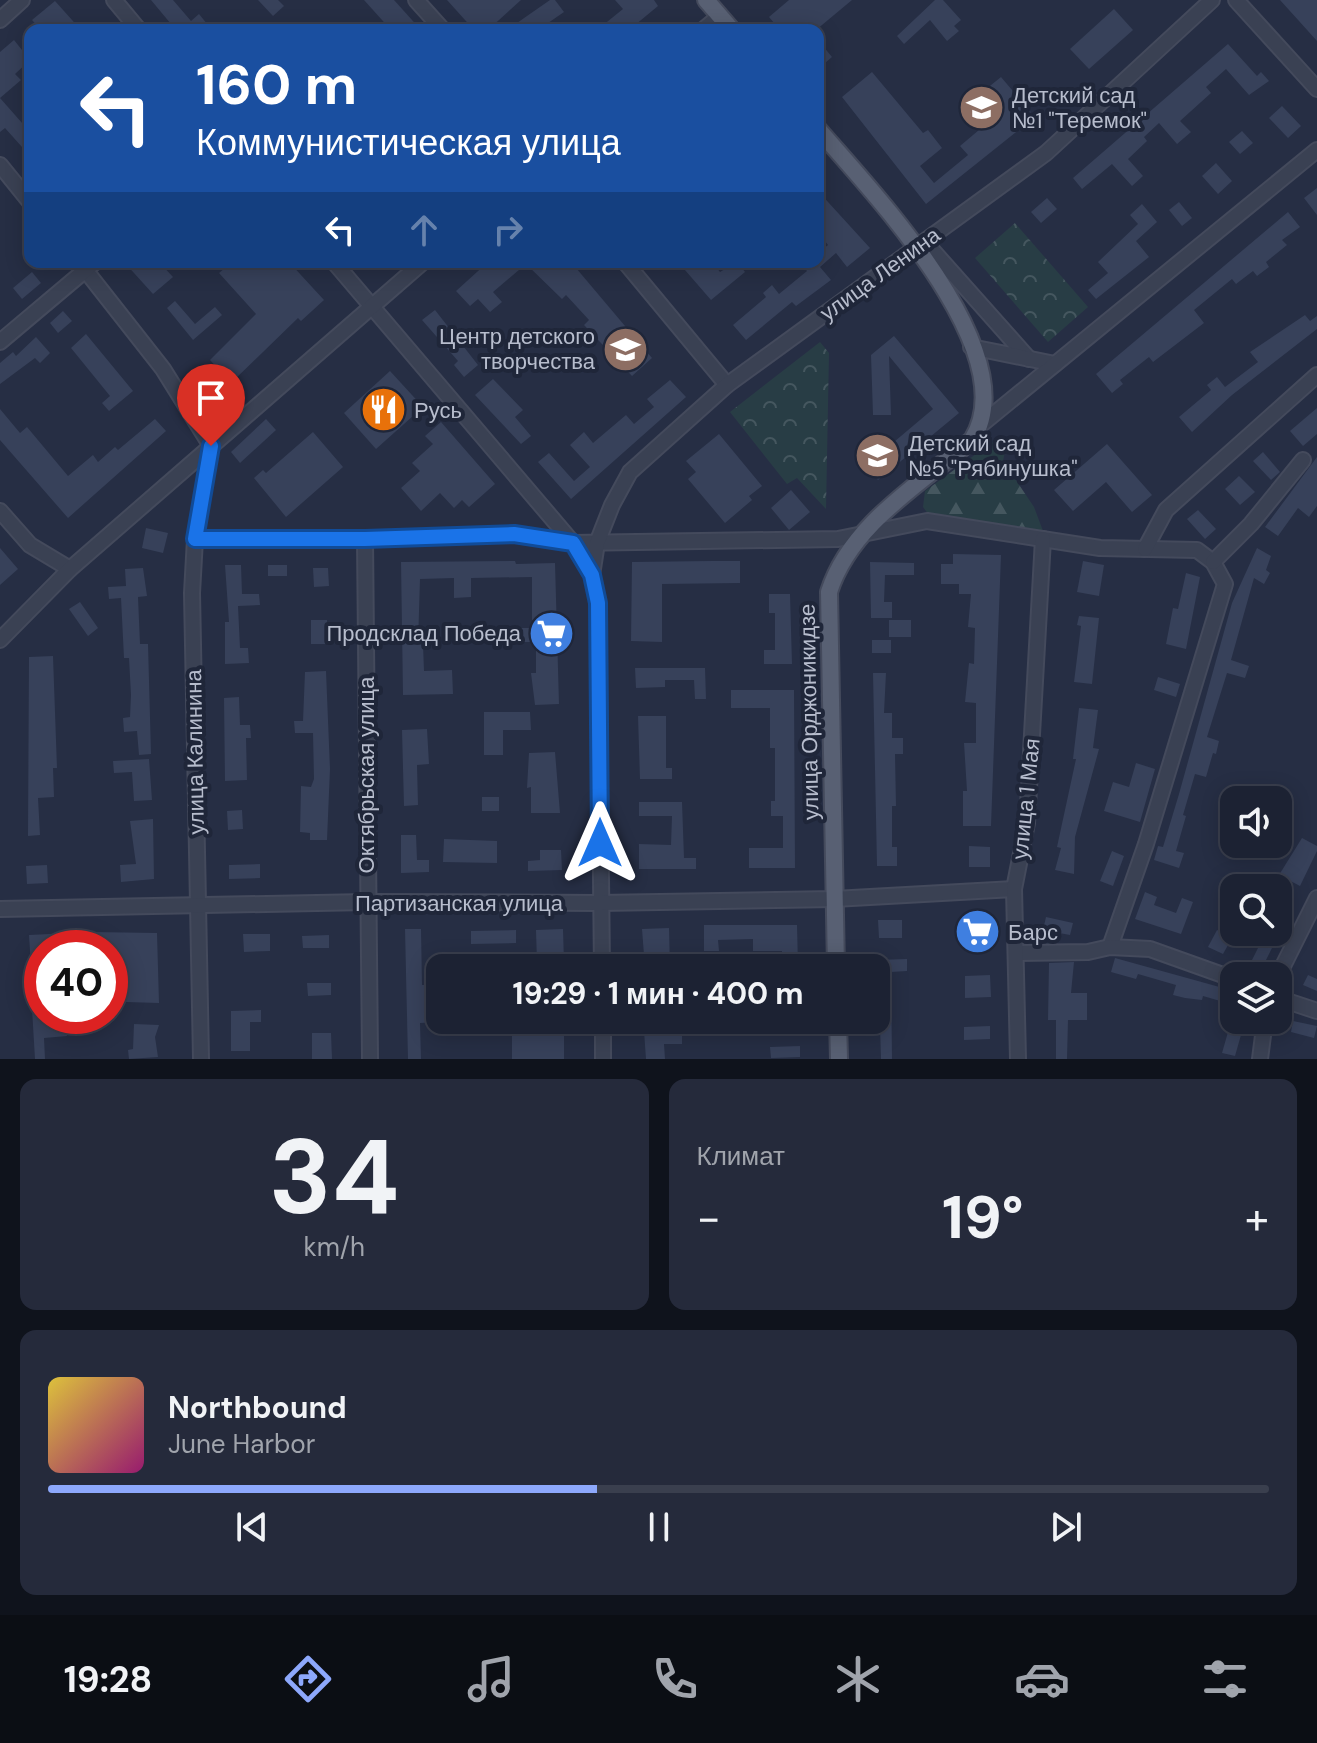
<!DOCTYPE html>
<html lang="ru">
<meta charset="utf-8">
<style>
:root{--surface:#1c2233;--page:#252a3b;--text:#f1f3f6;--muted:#a0a4ac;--line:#3a3f4e;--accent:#8da8fc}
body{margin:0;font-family:"DM Sans",sans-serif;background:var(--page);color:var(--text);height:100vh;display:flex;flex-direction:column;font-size:30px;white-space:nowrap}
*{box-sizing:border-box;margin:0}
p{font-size:26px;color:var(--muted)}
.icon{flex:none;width:44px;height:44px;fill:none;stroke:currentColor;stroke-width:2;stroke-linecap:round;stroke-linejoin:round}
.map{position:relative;height:1059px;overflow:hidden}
.details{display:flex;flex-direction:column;gap:20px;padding:20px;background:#0f131c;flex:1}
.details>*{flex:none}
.top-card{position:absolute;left:24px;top:24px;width:800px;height:244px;border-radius:16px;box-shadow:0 4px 20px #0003,0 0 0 2px var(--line);background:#1a4fa0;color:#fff;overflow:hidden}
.fabs{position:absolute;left:1220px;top:786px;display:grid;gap:16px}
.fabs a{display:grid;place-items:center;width:72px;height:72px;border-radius:16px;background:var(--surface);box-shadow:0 4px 20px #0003,0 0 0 2px var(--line);font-size:40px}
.speed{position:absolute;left:24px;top:930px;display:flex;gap:16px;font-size:40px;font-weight:700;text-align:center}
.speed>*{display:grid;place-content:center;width:104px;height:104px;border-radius:50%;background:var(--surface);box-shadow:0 4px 20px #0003,0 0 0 2px var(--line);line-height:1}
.speed .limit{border:12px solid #d22;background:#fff;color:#111}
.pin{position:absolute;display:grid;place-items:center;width:68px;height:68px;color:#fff;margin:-82px -34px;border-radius:50% 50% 50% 0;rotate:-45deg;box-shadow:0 0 8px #0007}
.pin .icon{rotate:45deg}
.me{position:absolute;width:88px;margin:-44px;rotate:0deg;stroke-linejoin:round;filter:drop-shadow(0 0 6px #0008)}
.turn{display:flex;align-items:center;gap:28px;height:168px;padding:0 40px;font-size:36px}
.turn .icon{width:104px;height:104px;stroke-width:2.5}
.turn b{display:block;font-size:56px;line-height:68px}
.lanes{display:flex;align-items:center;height:76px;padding:0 40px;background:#0003;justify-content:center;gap:40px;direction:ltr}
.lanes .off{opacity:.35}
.big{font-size:60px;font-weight:700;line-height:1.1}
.details .card{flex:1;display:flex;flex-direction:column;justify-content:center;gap:12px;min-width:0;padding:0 28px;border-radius:16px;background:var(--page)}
.details .dial{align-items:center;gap:0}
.dial b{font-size:104px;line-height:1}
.song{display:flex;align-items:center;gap:24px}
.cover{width:96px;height:96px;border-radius:12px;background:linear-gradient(135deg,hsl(50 70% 55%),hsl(320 70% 35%))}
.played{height:8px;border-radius:4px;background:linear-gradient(90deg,var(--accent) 45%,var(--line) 45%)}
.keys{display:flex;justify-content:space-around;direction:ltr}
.heat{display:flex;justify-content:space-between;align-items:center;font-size:44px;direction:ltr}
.details .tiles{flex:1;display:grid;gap:20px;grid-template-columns:1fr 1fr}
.card:last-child{grid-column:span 2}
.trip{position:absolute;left:426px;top:954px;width:464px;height:80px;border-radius:16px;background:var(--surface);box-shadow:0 4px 20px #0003,0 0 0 2px var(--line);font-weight:700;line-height:80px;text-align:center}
.tabs{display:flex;height:128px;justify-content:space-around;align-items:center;background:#0b0e14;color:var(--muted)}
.tabs .icon{width:56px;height:56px}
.tabs .on{color:var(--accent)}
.tabs b{font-size:36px;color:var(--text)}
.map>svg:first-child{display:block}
.forest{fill:url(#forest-firs)}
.park{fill:url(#park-crowns)}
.building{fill:#37415a}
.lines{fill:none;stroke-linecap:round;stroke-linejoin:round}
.minor-casing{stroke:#444a5c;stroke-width:18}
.major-casing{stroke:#444a5c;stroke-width:20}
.minor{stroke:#3a4153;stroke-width:14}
.major{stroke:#586073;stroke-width:16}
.route-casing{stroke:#114b97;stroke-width:20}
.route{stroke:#1a73e8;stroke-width:14}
.labels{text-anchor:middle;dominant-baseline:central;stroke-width:8;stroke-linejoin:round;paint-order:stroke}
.poi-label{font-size:22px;fill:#b7bdcd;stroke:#1f2639;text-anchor:start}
.street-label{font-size:22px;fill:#b7bdcd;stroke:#1f2639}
</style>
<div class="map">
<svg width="1317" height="1059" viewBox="0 0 1317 1059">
<defs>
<pattern id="forest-firs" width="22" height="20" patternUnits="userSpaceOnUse" patternTransform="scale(2)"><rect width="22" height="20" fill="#283d45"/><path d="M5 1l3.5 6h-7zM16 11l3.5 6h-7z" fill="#45575f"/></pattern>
<pattern id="park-crowns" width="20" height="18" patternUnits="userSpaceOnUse" patternTransform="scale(2)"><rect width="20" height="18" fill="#283d45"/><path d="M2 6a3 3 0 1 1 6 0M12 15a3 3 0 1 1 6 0" fill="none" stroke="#45575f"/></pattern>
</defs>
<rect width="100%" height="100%" fill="#262e44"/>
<path class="forest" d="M994,441L1006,447L1003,461L1034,507L1043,531L929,515L923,507L925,491Z"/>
<g class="park">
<path d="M1015,223L1088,307L1048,342L975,258Z"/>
<path d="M820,342L829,353L826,509L797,478L787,484L730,412Z"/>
</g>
<g class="building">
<path d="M151,0H173L191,21L199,14L212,30H176Z"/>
<path d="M258,0H278L284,6L273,16Z"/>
<path d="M364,0H394L421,30H391Z"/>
<path d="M447,0H521L488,30H474Z"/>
<path d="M550,0H555L564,12L538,30H507Z"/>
<path d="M615,0H654L658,6L629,30H597L623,9Z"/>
<path d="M789,0H852L816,30H780L769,17Z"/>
<path d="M935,0H943L961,20L954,26L959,31L947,41L930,20L904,44L897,36Z"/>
<path d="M1280,0H1317V41L1299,21Z"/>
<path d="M55,1L81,30H41L32,20Z"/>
<path d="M1114,9L1133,30L1089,69L1070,49Z"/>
<path d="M14,40L30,60L15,74L21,80L0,98L30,132V156L5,128L0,132V52Z"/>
<path d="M818,40L832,57L818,69Z"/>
<path d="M1228,44L1257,76L1261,72L1269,81L1249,95L1226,69L1206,87L1211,93L1180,121L1191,132L1177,144L1159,123L1144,137L1147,141L1128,159L1143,176L1132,186L1112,164L1082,189L1073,178Z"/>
<path d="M872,72L923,133L928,130L942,148L920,166L934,183L968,155L960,146L992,119L975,98L1001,77L1035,117L926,204L842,97Z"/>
<path d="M1282,106L1301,126L1288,138L1269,118Z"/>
<path d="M1242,131L1253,143L1240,154L1229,142Z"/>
<path d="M1216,163L1232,181L1218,194L1202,176Z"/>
<path d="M1317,188V215L1304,198Z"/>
<path d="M818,191L870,248L847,267L836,253L820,267L831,280L796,306L792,302L746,340L733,325L766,297L763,293L772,285L779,294L807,271L803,266L808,262L818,265V253L828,245L818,232Z"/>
<path d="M1047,198L1057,209L1041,223L1031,212Z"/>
<path d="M1179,202L1192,218L1182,226L1169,210Z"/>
<path d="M1142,204L1157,222L1136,241L1149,257L1096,299L1088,290L1108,273L1098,262L1138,224L1130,215Z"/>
<path d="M1288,212L1300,227L1282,240L1287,245L1266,262L1269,267L1257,276L1253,271L1236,284L1232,279L1194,310L1204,323L1153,362L1149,357L1120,380L1123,384L1112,393L1096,374Z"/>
<path d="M124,262H159L173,277L153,294Z"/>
<path d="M220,262H289L324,300L301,321L298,318L231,383L210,360L256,314L219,273L225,268Z"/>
<path d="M488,262H571L652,358L632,376L584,325L589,320L566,295L562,299L526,264L493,292L502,302L490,312L478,299L470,306L456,291Z"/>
<path d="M678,262H712L720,272L737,262L745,272L711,300Z"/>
<path d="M32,272L41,283L22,299L13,288Z"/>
<path d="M175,301L195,324L215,307L222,315L193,340L167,308Z"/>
<path d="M435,310L478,365L464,377L454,365L458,361L422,320Z"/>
<path d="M63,311L72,321L58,333L50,323Z"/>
<path d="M1305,315L1310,321L1317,316V329L1232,395L1192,432L1179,417L1211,390L1207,385L1217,377L1225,387L1258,362L1250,352Z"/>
<path d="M86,334L133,391L109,411L102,403L110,396L71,348Z"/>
<path d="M894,336L959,413L878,480L872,473L875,458L933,409L889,356L891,415H873L871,355Z"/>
<path d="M36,337L50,353L40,363L35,358L0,384V363L13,352L16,356Z"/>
<path d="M390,371L423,407L376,449L344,413Z"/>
<path d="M493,379L523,410L515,417L531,436L521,444L475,395Z"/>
<path d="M670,380L686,397L571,499L538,462L549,453L574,481L590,467L570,445L584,432L593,443L626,415L634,424L654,407L647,399Z"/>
<path d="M1317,408V434L1303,446L1290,431Z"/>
<path d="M0,409L20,433L27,427L68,476L93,455L98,462L115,447L118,450L155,419L166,431L68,518L0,440Z"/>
<path d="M266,419L276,430L240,463L231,452Z"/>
<path d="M441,422L495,484L469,507L462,500L454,508L440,493L421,511L401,488L420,471L412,463L433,444L425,436Z"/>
<path d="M313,432L343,467L286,517L254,478L263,470L266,473Z"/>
<path d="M719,434L762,486L749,496L752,500L725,523L688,479L696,472L686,461Z"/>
<path d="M1107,444L1152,495L1132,512L1106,482L1073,511L1054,490Z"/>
<path d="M1263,452L1280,472L1271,480L1253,461Z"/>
<path d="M1317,457V506L1309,517L1298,508L1278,536L1265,527Z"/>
<path d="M1239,476L1255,492L1240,505L1225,489Z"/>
<path d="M791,490L810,512L789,530L771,508Z"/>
<path d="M1198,510L1216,529L1205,539L1187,519Z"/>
<path d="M146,528L168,533L163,553L142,548Z"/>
<path d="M0,548L18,569L0,585Z"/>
<path d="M1257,548L1271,556L1266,570L1270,573L1264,584L1254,578L1231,660L1249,666L1245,678L1227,673L1207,737L1219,741L1216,754L1213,753L1206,777L1195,774L1183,815L1186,816L1176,851L1184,853L1179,868L1154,860L1158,846L1163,847L1179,794L1232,603Z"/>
<path d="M953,554L1001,555L991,826H963V791H967L964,743H976V703L965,702L969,663L974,664L975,628L968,627L971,594H959V584H941V564H953Z"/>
<path d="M515,561L516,564L555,563L559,704L535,705L531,673H536V642H495V628H532V577L471,578V597L454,598V578L420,579L418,644H423L424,671L452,670L453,694L403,695L401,562Z"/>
<path d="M711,561H740V583L662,584V642L631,641L632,562Z"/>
<path d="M1083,561L1104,565L1099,596L1077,592Z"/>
<path d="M870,562L914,563V575H885L884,602H892V618H871Z"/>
<path d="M225,565H241L242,594H259L260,605L238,606L240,648H248L249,663L225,664V622H229Z"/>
<rect x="268" y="565" width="19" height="11"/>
<path d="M143,568L147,596L138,597L140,644H148L151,754L139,755L137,731L124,732L123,718L130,717L131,695L129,658H124L121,598L109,599L108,587L126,586L125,569Z"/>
<path d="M313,568H328L329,586L314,587Z"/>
<path d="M1186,573L1200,577L1186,649L1166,644L1173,608L1178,609Z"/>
<path d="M769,594H790L792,664H764V650H775V613H769Z"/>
<path d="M80,602L98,628L88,636L69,609Z"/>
<path d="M1079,616L1099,618L1092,684L1074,682L1081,626L1077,625Z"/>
<path d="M311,620H327L328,644H311Z"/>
<rect x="889" y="620" width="22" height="17"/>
<rect x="872" y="640" width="19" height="13"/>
<path d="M53,656L57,768H53L54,797L38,798L40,835L28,836L29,657Z"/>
<path d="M635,668H705L706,699H695L694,680H665V687L636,688Z"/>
<path d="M326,671L330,769L327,840H310V833L300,832L301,786L311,787L314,779L313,733H295L294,721H303L305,672Z"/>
<path d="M873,673H886L884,713H892V738H903V754H895L896,806H892V847H897V866H877Z"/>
<path d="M1158,677L1180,684L1176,697L1154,690Z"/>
<path d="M731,690H794L795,868H749V848H783V816H771V801H775V748H770V708H731Z"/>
<path d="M239,697L240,725H250L251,738H246L247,780L225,781L224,698Z"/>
<path d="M1079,708L1098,710L1093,748L1099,749L1075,837L1074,874L1055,870L1061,848L1057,847L1076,759H1073Z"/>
<path d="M484,712H530L531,730H503V755H484Z"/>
<path d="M638,716H666V768H672V779H640Z"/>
<path d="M427,729L429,764L417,765L418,805L404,806L402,730Z"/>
<path d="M555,752L560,813H531V787L527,788L529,753Z"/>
<path d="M149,759L152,800L134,801L132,772L114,773L113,761Z"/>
<path d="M1136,763L1155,769L1140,822L1104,811L1113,782L1129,787Z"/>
<rect x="482" y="797" width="17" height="14"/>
<path d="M639,802H682L684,858H696V869H639V844L671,845L672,816H639Z"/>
<path d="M242,810L243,829L228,830L227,811Z"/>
<path d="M153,819L154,879L121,882L120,865L136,864L130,821Z"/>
<path d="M401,835H416L417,860H429V872L401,873Z"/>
<path d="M1302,838L1317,846V851L1300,886L1279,875Z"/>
<path d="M444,839L497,841V863L443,862Z"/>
<path d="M969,846L990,847V867H969Z"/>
<path d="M540,850H561L562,870L528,871V861L540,860Z"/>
<path d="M1112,851L1124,856L1113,886L1100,881Z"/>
<path d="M260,864V878L229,879V865Z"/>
<path d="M47,865L48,883L27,884L26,866Z"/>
<path d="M1145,892L1157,897L1154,905L1176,913L1182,898L1193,902L1181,934L1135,919Z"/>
<path d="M1281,900L1291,905L1278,931V907Z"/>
<path d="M1046,917L1073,923L1070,935L1043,930Z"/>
<path d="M989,918L990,948H966L965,919Z"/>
<path d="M878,920H902V938H879Z"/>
<path d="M704,925H797L798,965H782V951H753V939L718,940L719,951H704Z"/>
<path d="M669,928L670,968H645L642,929Z"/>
<path d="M405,929H421L422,985H428V1010H439V1022L420,1023L421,1059H408Z"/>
<path d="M563,929L564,962L537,963L536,930Z"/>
<path d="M516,930V943L471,944V931Z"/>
<path d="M1217,930L1232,938L1223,954L1208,947Z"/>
<path d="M92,932L157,933L159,1003L126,1002L127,978H122L121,957H115L114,948H42V965L31,966L29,935Z"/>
<path d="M1266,932H1280L1260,972L1249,966Z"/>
<path d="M243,934H270V951L244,952Z"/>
<path d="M329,935V948H303L302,936Z"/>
<path d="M1115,958L1234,991V1005L1203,996L1202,1000L1185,998L1173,995L1176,985L1138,974L1136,979L1111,972Z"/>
<path d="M907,959V971L891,972L892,1059H881L878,960Z"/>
<path d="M1074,962L1071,993H1087V1020H1068L1067,1059H1056V1020H1048L1049,963Z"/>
<path d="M990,975L991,997L965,998V976Z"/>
<path d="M1308,975L1317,979V991L1303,985Z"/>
<path d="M307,983H331V995L308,996Z"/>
<path d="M42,991V1016H46L47,1024L65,1022L67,1036L44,1038L45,1059H35L31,992Z"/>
<path d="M261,1010V1022H250V1051H231V1011Z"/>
<path d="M552,1020H564V1059H512V1035L552,1034Z"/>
<path d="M1293,1021L1317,1026L1314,1038L1291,1032Z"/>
<path d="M134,1024L159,1025L155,1037L158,1057L129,1059L128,1050L133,1049Z"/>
<path d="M990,1026V1039L964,1040V1027Z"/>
<path d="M644,1031H682V1044H664L665,1059H646Z"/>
<path d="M1228,1032L1241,1035L1235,1056L1222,1053Z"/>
<path d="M312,1033H331L332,1059H312Z"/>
<path d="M800,1046V1057L771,1058L770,1047Z"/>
</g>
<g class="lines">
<defs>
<g id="minor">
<path d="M114,0L139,30"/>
<path d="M416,0L443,30"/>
<path d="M1236,0L1317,89"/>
<path d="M0,20L22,0"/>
<path d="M703,30L720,16"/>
<path d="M0,165L30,202"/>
<path d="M925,242L1029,359"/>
<path d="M79,262L163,369L211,446L195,539L192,593L201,1059"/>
<path d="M334,262L573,543L592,575L598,603L602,968"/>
<path d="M625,262L727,385"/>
<path d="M0,342L95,262"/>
<path d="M971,347L1055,364"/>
<path d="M983,423L1317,150"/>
<path d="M0,511L30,545L70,569"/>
<path d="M195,539H365L514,534L573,543L838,539L927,521L1100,548L1197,550L1213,562L1225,584L1146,844L1110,947"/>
<path d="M365,539L370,1059"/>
<path d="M1145,549L1166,510L1317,375"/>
<path d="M1213,562L1251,524L1303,460"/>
<path d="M592,575L597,543L612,505L630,472L727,385L1046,153L1212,0"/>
<path d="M0,640L70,569L423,262"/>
<path d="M0,909L367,902L600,903L834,899L1014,889"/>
<path d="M1017,953L1088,952L1110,947L1150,949L1234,979"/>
<path d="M1278,976L1317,898"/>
<path d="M1278,998L1317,1011"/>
<path d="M603,1020V1059"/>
<path d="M1018,1059L1014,889L1027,823L1043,539"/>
<path d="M1260,1059L1265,1020"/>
</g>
<g id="major">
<path d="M706,0L732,30"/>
<path d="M818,129C872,192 1027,353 972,440C920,484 850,525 829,592L836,968"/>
<path d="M838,1020L839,1059"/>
</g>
</defs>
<use href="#minor" class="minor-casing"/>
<use href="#major" class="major-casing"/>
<use href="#minor" class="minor"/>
<use href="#major" class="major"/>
</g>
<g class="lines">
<defs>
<path id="route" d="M211,446L195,539H365L514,534L573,543L592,575L598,603L600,843"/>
</defs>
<use href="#route" class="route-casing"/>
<use href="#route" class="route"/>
</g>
<defs>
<symbol id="school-disc" viewBox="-11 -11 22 22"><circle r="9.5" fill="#8d6e63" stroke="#1f2639"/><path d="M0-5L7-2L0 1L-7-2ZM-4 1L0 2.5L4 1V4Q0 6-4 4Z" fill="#fff"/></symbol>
<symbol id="restaurant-disc" viewBox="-11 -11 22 22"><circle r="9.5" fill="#e8710a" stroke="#1f2639"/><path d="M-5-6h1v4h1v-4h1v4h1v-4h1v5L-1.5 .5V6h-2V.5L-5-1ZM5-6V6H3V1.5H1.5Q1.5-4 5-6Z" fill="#fff"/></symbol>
<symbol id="supermarket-disc" viewBox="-11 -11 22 22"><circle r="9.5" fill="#3f7fe0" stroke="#1f2639"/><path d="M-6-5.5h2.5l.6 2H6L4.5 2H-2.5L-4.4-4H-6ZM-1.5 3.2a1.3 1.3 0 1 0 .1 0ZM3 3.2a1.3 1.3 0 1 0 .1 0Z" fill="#fff"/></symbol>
</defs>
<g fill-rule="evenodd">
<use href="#school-disc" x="956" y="82" width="51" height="51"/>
<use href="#school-disc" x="600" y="324" width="51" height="51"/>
<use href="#restaurant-disc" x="358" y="384" width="51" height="51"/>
<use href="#school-disc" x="852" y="430" width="51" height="51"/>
<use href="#supermarket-disc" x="526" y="608" width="51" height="51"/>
<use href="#supermarket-disc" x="952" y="906" width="51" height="51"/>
</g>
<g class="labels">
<g class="poi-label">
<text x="1012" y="95">Детский сад<tspan x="1012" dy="25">№1 "Теремок"</tspan></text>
<text x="595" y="336" text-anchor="end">Центр детского<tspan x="595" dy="25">творчества</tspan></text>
<text x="414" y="410">Русь</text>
<text x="908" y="443">Детский сад<tspan x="908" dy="25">№5 "Рябинушка"</tspan></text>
<text x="521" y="633" text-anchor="end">Продсклад Победа</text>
<text x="1008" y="932">Барс</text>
</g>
<g class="street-label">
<text transform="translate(880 274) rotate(-36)">улица Ленина</text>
<text transform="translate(809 712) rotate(-91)">улица Орджоникидзе</text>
<text transform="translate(195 752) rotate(-91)">улица Калинина</text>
<text transform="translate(366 775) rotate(-90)">Октябрьская улица</text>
<text transform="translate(1026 799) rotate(-84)">улица 1 Мая</text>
<text x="459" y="903">Партизанская улица</text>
</g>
</g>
</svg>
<div class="fabs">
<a><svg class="icon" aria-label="sound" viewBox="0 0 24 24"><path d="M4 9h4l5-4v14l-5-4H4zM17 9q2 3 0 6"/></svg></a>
<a><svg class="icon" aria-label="search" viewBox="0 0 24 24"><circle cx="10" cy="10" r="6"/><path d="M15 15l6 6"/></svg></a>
<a><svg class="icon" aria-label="layers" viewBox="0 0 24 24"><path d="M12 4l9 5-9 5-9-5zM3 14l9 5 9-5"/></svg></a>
</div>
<div class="speed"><div class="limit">40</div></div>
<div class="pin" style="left:211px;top:446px;background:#d93025"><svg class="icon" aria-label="arrive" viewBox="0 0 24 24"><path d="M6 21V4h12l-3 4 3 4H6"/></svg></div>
<svg class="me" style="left:600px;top:843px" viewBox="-20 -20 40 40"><path d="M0-17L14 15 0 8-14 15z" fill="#1a73e8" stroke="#fff" stroke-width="4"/></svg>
<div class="trip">19:29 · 1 мин · 400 m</div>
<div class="top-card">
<div class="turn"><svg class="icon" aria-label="left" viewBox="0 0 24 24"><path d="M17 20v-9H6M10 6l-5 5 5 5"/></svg><div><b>160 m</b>Коммунистическая улица</div></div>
<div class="lanes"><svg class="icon" aria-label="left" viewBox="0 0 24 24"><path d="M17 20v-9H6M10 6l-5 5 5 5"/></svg><svg class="icon off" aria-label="ahead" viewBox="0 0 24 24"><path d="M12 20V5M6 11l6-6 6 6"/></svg><svg class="icon off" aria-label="right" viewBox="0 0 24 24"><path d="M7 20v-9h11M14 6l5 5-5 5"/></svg></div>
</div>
</div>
<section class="details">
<div class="tiles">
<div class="card dial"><b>34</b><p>km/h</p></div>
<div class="card"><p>Климат</p>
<div class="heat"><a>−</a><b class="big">19°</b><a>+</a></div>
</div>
<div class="card">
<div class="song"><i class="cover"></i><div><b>Northbound</b><p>June Harbor</p></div></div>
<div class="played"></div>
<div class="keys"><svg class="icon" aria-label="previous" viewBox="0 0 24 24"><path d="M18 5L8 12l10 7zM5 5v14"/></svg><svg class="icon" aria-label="pause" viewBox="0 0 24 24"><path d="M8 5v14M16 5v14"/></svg><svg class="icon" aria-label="next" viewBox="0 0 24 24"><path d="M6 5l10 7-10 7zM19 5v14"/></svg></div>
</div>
</div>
</section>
<nav class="tabs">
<b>19:28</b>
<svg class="icon on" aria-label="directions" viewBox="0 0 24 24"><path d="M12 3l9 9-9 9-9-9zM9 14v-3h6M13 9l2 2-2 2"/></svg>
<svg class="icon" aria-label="music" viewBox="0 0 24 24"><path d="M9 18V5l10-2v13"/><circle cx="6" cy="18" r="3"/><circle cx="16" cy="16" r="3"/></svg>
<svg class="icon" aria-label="phone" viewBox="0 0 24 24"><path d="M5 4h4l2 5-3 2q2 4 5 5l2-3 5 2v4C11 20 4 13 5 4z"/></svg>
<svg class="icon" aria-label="climate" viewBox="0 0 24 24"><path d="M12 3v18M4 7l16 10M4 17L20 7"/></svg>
<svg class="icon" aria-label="car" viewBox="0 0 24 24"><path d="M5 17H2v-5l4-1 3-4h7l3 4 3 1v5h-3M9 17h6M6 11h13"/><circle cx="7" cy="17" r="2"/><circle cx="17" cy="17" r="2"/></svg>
<svg class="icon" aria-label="filters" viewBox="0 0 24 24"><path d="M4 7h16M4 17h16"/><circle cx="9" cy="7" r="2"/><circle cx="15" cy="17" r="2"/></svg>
</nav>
